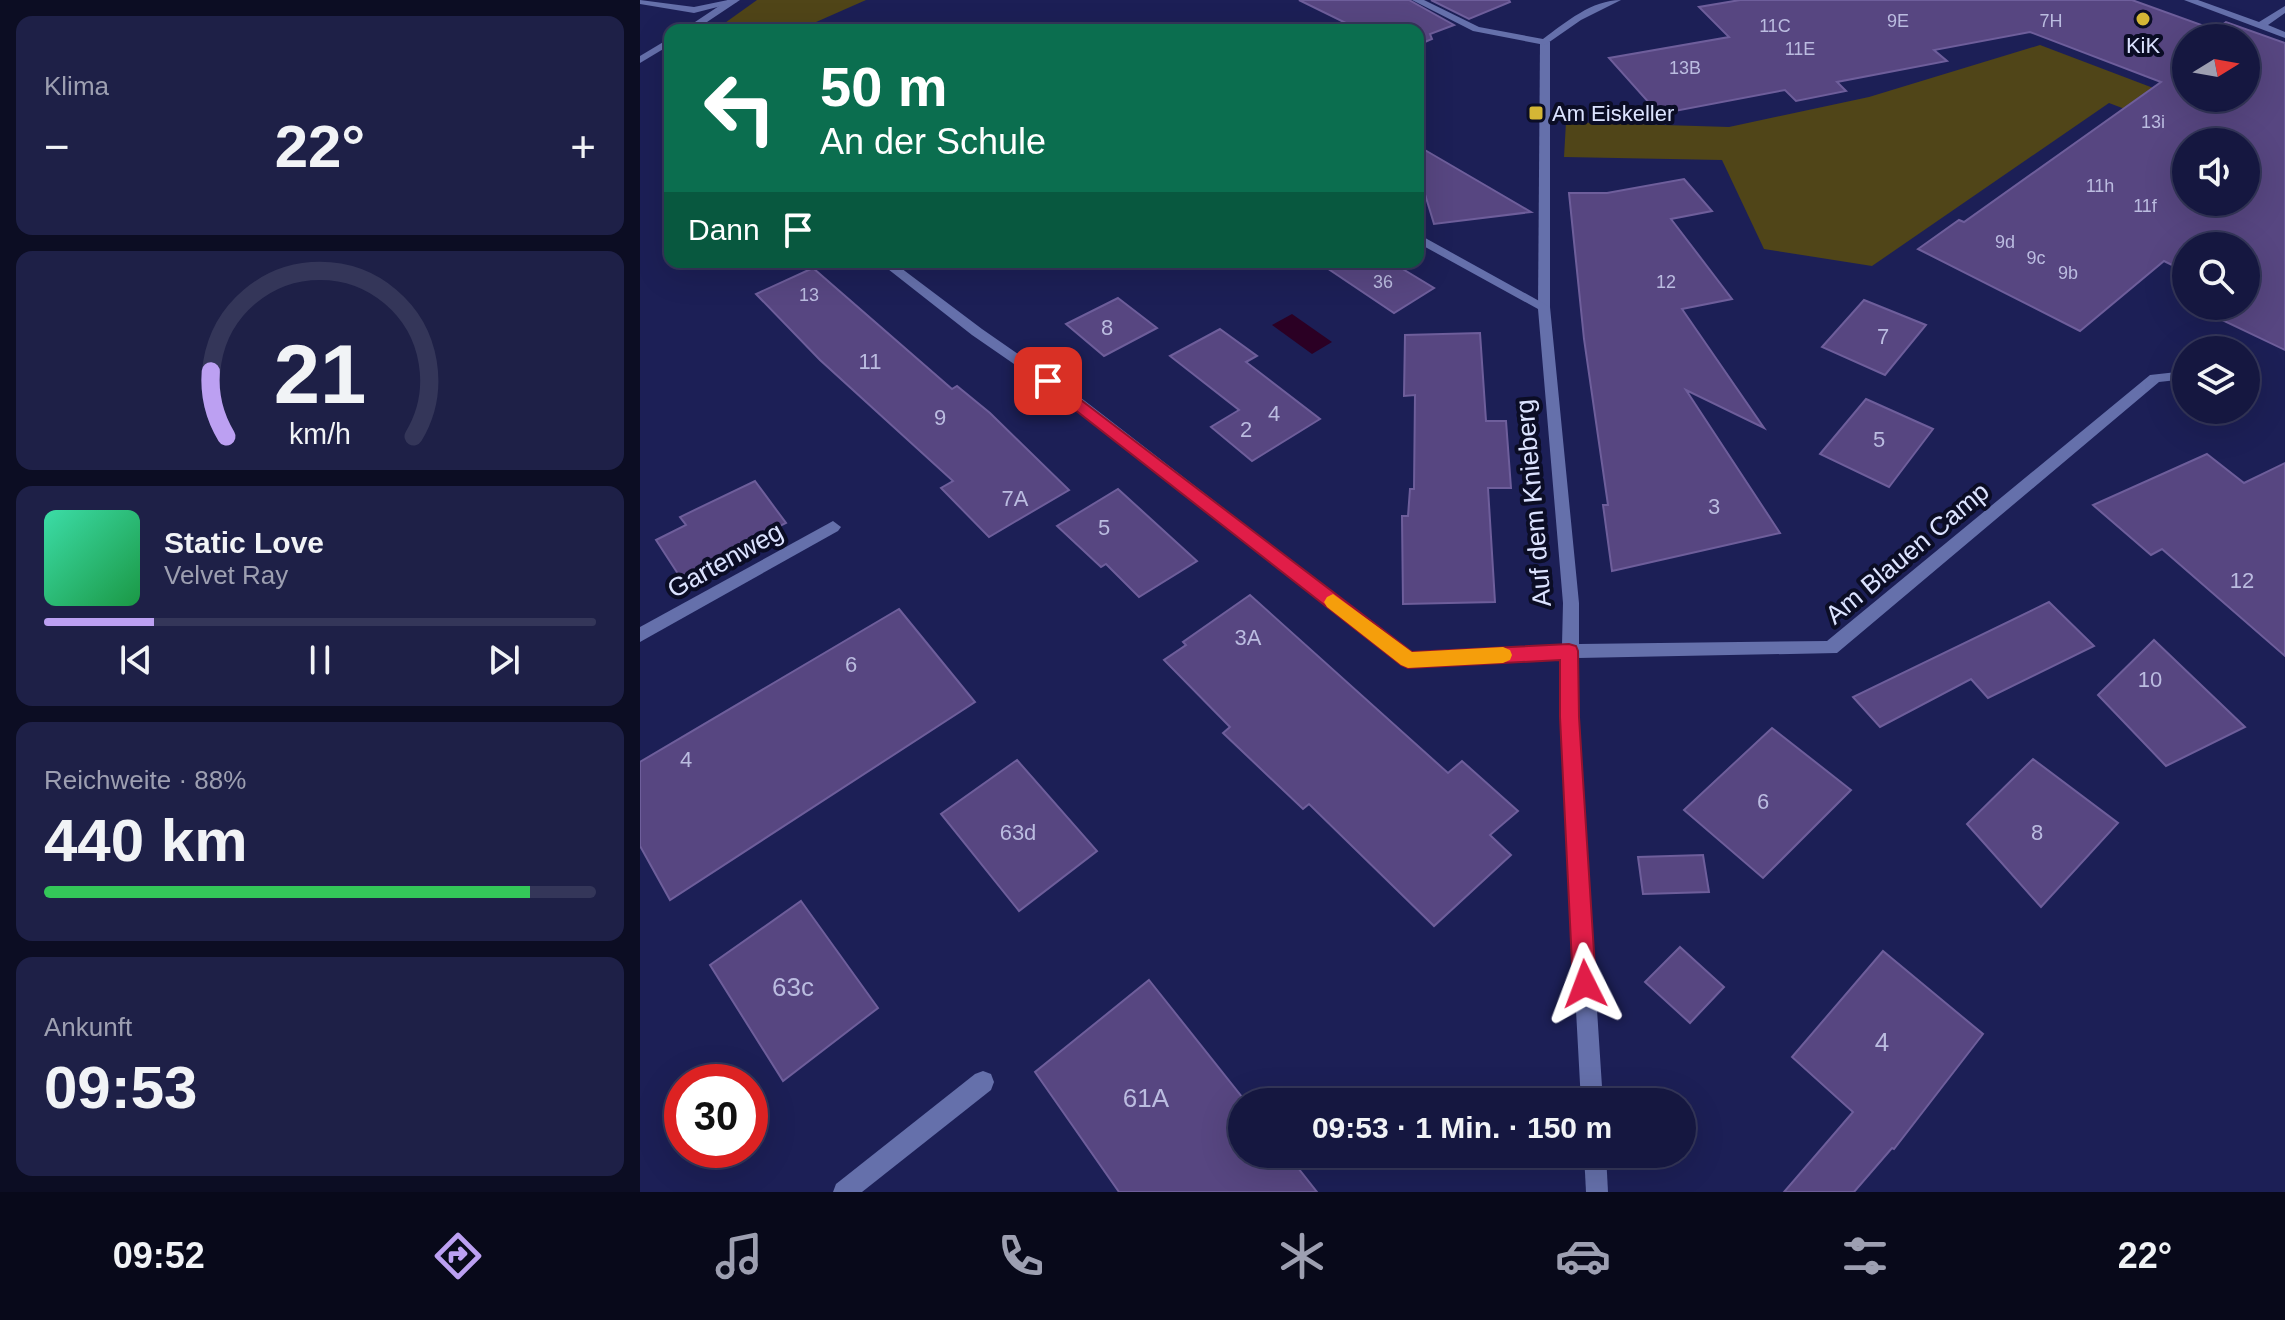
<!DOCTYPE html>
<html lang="de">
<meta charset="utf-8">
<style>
:root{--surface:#151740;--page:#1e2047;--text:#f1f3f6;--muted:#9d9fb1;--line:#343659;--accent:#bca0f2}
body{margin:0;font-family:Helvetica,sans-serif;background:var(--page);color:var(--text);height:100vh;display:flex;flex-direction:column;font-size:30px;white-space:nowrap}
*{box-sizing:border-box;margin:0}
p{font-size:26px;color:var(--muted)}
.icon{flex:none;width:44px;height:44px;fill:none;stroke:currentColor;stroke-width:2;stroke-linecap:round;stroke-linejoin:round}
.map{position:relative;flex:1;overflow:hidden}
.details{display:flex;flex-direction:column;gap:16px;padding:16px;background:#0c0d23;width:640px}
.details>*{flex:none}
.guide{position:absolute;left:24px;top:24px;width:760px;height:244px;border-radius:16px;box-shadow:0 8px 32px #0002,0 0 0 2px var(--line);background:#0b6e4f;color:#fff;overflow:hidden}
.needle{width:52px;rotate:79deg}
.fabs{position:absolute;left:1532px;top:24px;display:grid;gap:16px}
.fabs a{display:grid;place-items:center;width:88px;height:88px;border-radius:50%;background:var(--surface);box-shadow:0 8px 32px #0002,0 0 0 2px var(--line);font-size:40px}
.speed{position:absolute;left:24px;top:1064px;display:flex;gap:16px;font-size:40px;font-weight:700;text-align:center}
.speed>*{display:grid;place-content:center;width:104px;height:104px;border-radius:50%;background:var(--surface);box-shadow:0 8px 32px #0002,0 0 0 2px var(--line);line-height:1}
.speed .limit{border:12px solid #d22;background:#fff;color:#111}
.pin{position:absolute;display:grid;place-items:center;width:68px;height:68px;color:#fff;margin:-34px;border-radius:16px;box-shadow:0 4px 12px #0006}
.me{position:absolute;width:88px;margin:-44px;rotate:357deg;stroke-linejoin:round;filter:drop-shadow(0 0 6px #0008)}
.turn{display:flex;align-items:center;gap:28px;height:168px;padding:0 24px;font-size:36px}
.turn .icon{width:104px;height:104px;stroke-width:2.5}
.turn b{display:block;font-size:56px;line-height:68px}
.then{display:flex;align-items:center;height:76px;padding:0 24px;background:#0003;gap:16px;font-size:30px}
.big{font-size:60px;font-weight:700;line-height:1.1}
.details .tile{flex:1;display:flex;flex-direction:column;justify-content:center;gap:12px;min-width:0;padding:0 28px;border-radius:16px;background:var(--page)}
.details .dial{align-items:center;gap:0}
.dial svg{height:208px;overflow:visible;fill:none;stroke:var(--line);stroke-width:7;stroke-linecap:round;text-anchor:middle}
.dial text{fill:var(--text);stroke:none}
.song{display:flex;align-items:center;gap:24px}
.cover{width:96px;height:96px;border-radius:12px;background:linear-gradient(135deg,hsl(160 70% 55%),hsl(140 70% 35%))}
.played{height:8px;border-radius:4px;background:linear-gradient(90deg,var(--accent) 20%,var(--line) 20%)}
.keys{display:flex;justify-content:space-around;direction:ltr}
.heat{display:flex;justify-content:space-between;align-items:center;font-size:44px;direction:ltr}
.charge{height:12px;border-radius:6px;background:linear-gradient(90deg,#34c759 88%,var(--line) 0)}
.trip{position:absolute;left:588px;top:1088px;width:468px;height:80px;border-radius:40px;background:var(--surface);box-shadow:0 8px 32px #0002,0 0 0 2px var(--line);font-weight:700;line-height:80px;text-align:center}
.dock{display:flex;height:128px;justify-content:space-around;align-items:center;background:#08091a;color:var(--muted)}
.dock .icon{width:56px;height:56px}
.dock .selected{color:var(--accent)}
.dock b{font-size:36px;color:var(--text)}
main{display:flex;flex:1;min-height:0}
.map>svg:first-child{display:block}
.green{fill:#504518}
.water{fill:#2b0024}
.building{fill:#574681;stroke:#6e5e9b;stroke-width:2;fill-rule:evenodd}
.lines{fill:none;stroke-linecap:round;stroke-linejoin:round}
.lane{fill:#6570ab;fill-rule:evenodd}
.street{fill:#6570ab;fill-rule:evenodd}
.route{fill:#e11d48;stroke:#92132f;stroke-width:2}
.slow{fill:#f59e0b}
.poi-dot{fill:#d4b635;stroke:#0b0d25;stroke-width:3}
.labels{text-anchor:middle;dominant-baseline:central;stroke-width:8;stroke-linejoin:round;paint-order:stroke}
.far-number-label{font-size:18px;fill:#bbbce0}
.far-poi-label{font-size:22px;fill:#dce3ff;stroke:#0b0d25}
.number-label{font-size:22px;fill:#bbbce0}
.street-label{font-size:26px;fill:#dce3ff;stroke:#0b0d25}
.near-number-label{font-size:26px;fill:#bbbce0}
</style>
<main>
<section class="details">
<div class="tile"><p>Klima</p>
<div class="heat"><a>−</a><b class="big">22°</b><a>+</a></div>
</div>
<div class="tile dial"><svg viewBox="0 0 100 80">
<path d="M14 69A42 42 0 1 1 86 69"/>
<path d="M14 69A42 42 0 0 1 8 44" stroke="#bca0f2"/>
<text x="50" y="56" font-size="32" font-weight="700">21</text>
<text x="50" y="72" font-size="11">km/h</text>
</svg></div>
<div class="tile">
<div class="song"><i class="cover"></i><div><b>Static Love</b><p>Velvet Ray</p></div></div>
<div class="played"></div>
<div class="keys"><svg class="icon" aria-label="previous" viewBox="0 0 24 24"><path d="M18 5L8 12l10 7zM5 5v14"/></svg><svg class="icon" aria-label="pause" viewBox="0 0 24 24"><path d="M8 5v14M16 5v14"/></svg><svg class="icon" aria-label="next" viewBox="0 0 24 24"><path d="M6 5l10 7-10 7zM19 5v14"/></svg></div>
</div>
<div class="tile"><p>Reichweite · 88%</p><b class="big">440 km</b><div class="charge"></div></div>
<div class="tile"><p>Ankunft</p><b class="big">09:53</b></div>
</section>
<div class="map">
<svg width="1645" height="1192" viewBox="0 0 1645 1192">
<rect width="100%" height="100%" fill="#1c1f56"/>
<g class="green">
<path d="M117,0H226L158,30H75Z"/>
<path d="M1400,45L1645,138L1572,142L1469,103L1232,266L1124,249L1082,160L924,157L926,122L1089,127L1229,97Z"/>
</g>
<path class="water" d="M652,314L692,342L672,354L632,325Z"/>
<g class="building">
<path d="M659,0H769L814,25L790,34L792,39L778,45V30H720Z"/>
<path d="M791,0H869L870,2L829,19Z"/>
<path d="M1100,0H1492L1575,30L1586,22L1645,43V350L1580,319L1594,306H1606V246H1546V272L1524,261L1440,331L1278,249L1319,220L1324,222L1521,82L1390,32L1294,50L1307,61L1197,82L1206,91L1156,101L1145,90L1019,114L969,58L1089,37L1059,7ZM1546,38H1606V98H1546ZM1546,142H1606V202H1546Z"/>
<path d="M778,146L891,212L794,224L778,171Z"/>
<path d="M1044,179L1072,211L1031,219L1092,299L1042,309L1124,428L1046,390L1140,533L972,571L963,505H968L944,339L929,193H967Z"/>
<path d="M678,262H751L794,288L754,313Z"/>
<path d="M173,268L312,389L317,386L350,413L429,490L349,537L301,488L313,481L180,360L116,294Z"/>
<path d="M478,298L517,328L464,356L426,324Z"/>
<path d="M1224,300L1286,325L1245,375L1182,347Z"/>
<path d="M580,329L617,356L606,362L680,419L612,461L571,427L599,410L530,356Z"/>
<path d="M840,333L846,421H866L871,488H848L855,602L763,604L762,516H768L770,489H774L775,395L764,396L765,335Z"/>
<path d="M1226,399L1293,429L1249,487L1180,454Z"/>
<path d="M1567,454L1604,483L1645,463V656L1522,549L1511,555L1453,505Z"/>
<path d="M115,481L146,523L40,577L16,540L46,525L40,517Z"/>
<path d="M478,489L557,561L499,597L466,564L461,567L417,526Z"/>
<path d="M610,595L808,773L822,761L878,811L850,835L871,855L794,926L669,804L663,809L583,733L590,727L524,660L546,645L543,642Z"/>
<path d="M1409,602L1454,646L1348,698L1331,679L1240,727L1213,697Z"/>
<path d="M259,609L335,702L30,900L0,846V762Z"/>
<path d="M1514,640L1605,727L1526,766L1458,695Z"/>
<path d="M1132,728L1211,790L1123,878L1044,810Z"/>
<path d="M1393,759L1478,823L1401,907L1327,824Z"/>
<path d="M377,760L457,851L379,911L301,814Z"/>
<path d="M1063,855L1069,892L1003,894L998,857Z"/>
<path d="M161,901L238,1008L143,1081L70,965Z"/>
<path d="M1040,947L1084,987L1050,1023L1005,982Z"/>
<path d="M1243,951L1343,1034L1254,1149L1252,1148L1214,1192H1144L1213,1112L1152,1057Z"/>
<path d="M509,980L606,1102H602V1154H647L677,1192H479L395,1072Z"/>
</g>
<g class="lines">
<g class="lane">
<path d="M0,0L54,7L88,0L97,2L54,13L0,4Z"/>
<path d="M1544,0H1558L1619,22L1645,6V13L1628,25L1645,32V38Z"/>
<path d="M905,39L910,42V307L904,311L898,307L900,42Z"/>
<path d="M343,1071L351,1074L354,1082L351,1090L222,1192H193L196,1184L335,1074Z"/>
</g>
<g class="street">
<path d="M88,0H100L55,30H43Z"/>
<path d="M772,0H784L839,27L903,39C926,22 952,0 981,0L941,20L905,45L833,31Z"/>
<path d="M30,38V45L0,63V56Z"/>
<path d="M778,234L910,307L939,603V644L1187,641L1510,375L1546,371V379L1519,382L1197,653L938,658V717L963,1102H941L920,717L922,658L768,667L762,665L426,400L332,335L239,262H253L342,329L436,394L771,653L922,645L923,603L898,309L778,243Z"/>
<path d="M193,521L201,527L198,531L0,642V627Z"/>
<path d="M944,1154H966L968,1192H946Z"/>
</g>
</g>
<path class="route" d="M408,375L772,652L929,644L936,646L938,651L939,717L956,984L953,992L945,995L937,992L933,984L920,717V660L768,668L761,665L402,384L400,381Z"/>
<path class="slow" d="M693,594L772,652L863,647L870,650L872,655L870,660L863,663L768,668L761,665L687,607L684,602L687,597Z"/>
<g class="poi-dot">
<circle cx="1503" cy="19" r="8"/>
<rect x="888" y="105" width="16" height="16" rx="4"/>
</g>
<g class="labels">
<g class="far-number-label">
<text x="1258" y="21">9E</text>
<text x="1411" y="21">7H</text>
<text x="1135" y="26">11C</text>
<text x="1160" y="49">11E</text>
<text x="1045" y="68">13B</text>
<text x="1513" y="122">13i</text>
<text x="1460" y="186">11h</text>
<text x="1505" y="206">11f</text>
<text x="1365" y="242">9d</text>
<text x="1396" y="258">9c</text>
<text x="1428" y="273">9b</text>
<text x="743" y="282">36</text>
<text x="1026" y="282">12</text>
<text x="169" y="295">13</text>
</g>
<g class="far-poi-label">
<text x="1503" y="45">KiK</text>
<text x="912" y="113" text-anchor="start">Am Eiskeller</text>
</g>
<g class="number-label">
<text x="467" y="327">8</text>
<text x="1243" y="336">7</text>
<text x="230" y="361">11</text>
<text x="634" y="413">4</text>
<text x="300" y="417">9</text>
<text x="606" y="429">2</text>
<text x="1239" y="439">5</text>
<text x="375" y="498">7A</text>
<text x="1074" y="506">3</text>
<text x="464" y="527">5</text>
<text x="1602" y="580">12</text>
<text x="608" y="637">3A</text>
<text x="211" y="664">6</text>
<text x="1510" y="679">10</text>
<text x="46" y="759">4</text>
<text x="1123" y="801">6</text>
<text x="378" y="832">63d</text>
<text x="1397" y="832">8</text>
</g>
<g class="street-label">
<text transform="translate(893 503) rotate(-95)">Auf dem Knieberg</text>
<text transform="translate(1267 553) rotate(-40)">Am Blauen Camp</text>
<text transform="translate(85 560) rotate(-29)">Gartenweg</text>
</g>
<g class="near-number-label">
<text x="153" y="987">63c</text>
<text x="1242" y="1042">4</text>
<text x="506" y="1098">61A</text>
</g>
</g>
</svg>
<div class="fabs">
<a><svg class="needle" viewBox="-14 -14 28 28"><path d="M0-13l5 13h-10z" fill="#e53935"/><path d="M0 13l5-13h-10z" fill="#9d9fb1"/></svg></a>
<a><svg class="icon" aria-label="sound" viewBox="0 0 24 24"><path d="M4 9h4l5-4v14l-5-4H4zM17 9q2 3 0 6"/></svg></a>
<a><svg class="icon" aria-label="search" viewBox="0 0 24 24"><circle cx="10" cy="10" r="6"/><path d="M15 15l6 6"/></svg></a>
<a><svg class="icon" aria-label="layers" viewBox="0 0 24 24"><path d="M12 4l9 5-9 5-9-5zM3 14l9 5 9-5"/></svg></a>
</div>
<div class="speed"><div class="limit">30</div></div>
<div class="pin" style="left:408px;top:381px;background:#d93025"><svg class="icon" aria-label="arrive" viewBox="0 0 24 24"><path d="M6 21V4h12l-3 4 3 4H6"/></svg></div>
<svg class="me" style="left:945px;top:984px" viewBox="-20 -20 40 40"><path d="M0-17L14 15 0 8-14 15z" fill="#e11d48" stroke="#fff" stroke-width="4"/></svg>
<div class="trip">09:53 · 1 Min. · 150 m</div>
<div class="guide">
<div class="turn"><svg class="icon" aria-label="left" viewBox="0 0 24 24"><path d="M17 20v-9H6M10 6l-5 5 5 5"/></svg><div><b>50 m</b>An der Schule</div></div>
<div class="then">Dann<svg class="icon" aria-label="arrive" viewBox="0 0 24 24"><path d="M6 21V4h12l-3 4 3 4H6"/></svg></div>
</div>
</div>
</main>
<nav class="dock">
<b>09:52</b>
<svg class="icon selected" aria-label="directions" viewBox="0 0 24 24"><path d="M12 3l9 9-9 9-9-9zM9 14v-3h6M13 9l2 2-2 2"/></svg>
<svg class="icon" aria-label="music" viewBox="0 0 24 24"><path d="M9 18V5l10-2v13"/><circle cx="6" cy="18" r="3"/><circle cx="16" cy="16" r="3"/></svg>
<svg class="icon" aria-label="phone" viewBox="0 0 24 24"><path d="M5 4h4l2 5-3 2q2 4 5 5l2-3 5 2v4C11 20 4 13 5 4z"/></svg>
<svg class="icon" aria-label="climate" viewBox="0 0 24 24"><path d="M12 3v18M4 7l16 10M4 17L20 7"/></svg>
<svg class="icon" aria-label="car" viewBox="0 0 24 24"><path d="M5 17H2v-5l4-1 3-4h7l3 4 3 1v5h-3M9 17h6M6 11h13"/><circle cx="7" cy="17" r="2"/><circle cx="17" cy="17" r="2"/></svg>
<svg class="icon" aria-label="filters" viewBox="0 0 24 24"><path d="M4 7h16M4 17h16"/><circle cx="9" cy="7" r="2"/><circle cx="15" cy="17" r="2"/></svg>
<b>22°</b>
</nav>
